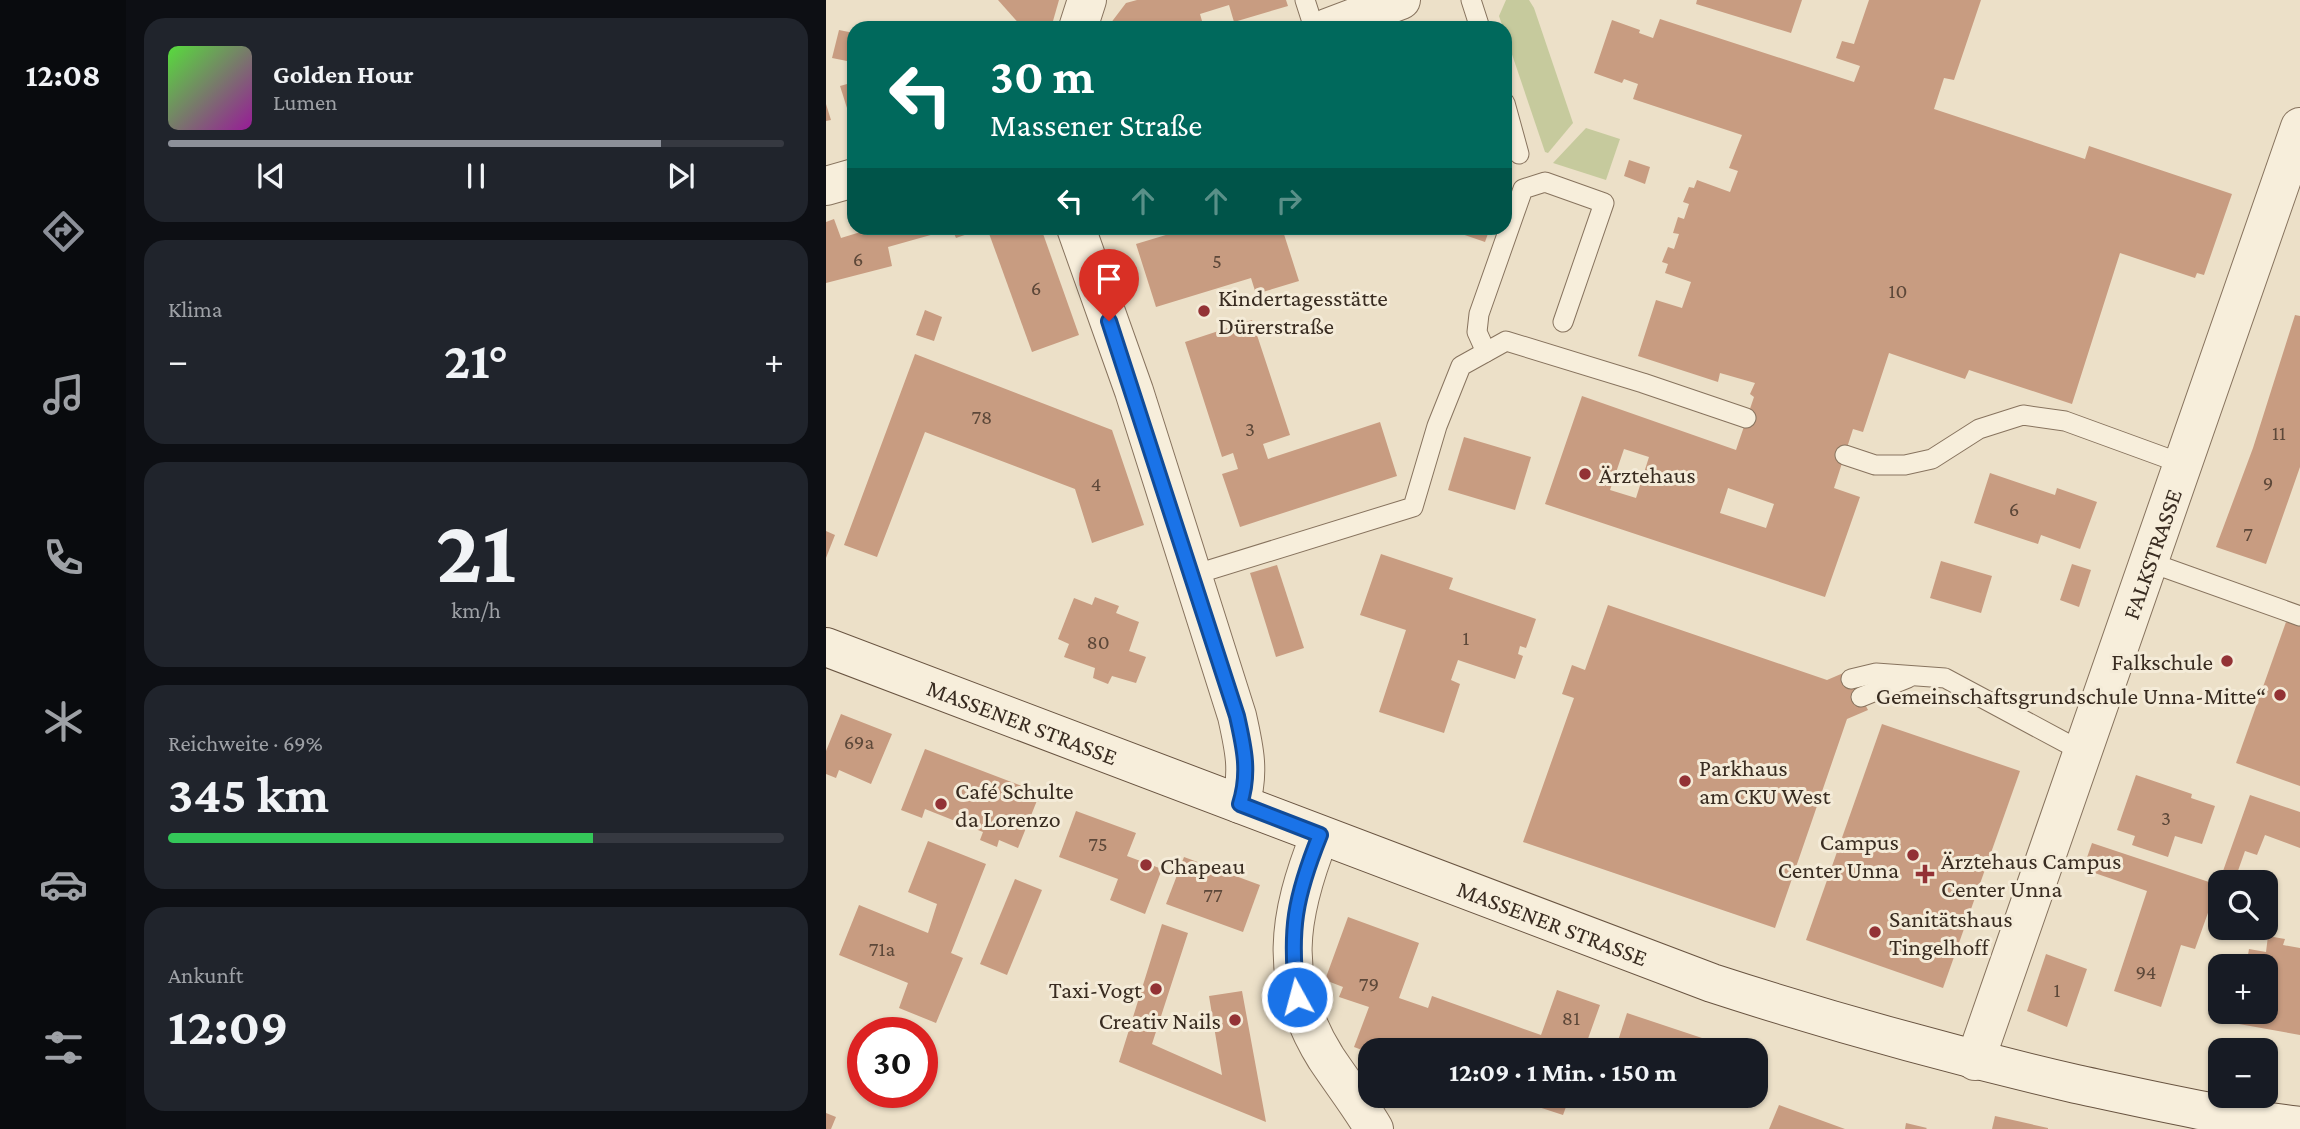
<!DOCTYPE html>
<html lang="de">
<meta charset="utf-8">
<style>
:root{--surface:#171b24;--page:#20242c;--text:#f1f3f6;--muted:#9ea1a6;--line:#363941;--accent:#8c9099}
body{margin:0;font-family:"Crimson Pro",serif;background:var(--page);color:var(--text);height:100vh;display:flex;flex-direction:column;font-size:26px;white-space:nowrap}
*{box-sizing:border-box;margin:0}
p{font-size:23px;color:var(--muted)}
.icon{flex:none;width:38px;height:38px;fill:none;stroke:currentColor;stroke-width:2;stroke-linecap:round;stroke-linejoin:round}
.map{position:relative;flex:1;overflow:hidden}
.side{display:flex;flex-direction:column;gap:18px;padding:18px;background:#0d0f14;width:700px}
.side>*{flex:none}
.guide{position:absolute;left:21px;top:21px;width:665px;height:214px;border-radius:21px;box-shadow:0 2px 5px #0004;background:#00695c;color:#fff;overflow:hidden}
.tools{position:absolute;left:1382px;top:870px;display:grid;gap:14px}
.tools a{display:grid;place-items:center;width:70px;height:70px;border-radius:14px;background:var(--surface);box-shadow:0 2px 5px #0004;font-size:35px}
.speed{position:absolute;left:21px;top:1017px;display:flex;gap:14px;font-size:35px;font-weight:700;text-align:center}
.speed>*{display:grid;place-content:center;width:91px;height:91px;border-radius:50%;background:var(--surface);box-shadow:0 2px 5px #0004;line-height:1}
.speed .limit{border:10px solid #d22;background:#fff;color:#111}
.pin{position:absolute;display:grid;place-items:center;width:60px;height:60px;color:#fff;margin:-72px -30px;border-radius:50% 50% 50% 0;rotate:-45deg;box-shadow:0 0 7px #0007}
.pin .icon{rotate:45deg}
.me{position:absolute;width:77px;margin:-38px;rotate:353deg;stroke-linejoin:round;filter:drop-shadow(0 0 5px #0008)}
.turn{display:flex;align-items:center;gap:24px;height:147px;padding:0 28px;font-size:32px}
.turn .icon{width:91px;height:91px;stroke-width:2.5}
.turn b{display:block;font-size:49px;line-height:60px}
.lanes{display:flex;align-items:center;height:66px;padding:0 28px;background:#0003;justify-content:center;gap:35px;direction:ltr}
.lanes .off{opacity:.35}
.big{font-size:52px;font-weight:700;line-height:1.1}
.side .widget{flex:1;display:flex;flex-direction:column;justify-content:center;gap:10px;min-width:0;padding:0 24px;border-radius:21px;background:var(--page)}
.side .dial{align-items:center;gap:0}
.dial b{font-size:91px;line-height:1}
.song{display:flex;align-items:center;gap:21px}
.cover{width:84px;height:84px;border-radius:10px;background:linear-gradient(135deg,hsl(110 70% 55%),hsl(300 70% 35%))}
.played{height:7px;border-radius:4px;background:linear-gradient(90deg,var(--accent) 80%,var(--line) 80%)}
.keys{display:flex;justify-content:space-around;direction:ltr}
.heat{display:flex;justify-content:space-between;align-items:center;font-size:38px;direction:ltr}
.charge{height:10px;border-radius:5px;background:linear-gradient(90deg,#34c759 69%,var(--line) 0)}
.trip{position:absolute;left:532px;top:1038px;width:410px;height:70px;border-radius:21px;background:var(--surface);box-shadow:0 2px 5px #0004;font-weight:700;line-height:70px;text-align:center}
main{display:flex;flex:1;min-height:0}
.dock{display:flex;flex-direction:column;width:126px;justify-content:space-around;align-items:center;background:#090b0e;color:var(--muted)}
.dock .icon{width:49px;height:49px}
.dock .active{color:var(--accent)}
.dock b{font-size:32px;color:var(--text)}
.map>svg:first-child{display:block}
.green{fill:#c6ca9d}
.building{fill:#c89c81;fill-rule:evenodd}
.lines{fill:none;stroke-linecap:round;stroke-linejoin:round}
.service-casing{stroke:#87735e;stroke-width:21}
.minor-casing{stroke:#87735e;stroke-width:40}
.secondary-casing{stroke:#695441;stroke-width:40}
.service{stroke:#f7eedb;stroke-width:19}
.minor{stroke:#f7eedb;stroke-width:38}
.secondary{stroke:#f7eedb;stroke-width:38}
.route-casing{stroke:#114b97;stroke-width:18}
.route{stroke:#1a73e8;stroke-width:12}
.poi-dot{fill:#933235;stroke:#f4ebd8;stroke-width:2.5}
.labels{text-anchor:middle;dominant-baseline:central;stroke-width:6;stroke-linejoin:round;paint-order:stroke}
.number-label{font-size:21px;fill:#5d4839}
.poi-label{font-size:24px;fill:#392c21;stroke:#f4ebd8;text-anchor:start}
.street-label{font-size:24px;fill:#392c21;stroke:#f4ebd8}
</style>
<main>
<nav class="dock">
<b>12:08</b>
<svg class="icon active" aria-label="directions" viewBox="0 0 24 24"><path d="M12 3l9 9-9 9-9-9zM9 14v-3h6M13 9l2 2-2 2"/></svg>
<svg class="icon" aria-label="music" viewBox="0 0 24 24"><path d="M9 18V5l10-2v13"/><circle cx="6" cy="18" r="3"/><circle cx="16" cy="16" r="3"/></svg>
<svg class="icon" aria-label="phone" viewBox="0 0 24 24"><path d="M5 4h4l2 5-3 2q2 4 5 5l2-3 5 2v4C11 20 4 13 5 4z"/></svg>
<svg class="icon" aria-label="climate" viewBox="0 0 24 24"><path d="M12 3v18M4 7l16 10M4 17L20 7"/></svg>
<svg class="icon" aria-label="car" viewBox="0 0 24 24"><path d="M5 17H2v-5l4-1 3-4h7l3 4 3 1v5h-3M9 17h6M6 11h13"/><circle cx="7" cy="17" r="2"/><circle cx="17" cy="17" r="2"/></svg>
<svg class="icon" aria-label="filters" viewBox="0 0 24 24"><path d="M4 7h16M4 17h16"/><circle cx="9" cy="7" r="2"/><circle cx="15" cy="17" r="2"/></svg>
</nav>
<section class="side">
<div class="widget">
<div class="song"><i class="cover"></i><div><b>Golden Hour</b><p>Lumen</p></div></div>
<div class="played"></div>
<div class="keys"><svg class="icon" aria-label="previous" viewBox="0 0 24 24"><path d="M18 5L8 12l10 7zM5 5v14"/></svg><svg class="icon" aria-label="pause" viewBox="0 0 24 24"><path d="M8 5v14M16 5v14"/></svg><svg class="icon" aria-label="next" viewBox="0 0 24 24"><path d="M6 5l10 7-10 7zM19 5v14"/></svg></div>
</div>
<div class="widget"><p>Klima</p>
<div class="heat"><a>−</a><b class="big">21°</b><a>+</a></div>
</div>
<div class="widget dial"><b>21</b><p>km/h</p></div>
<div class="widget"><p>Reichweite · 69%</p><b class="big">345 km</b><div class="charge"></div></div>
<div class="widget"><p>Ankunft</p><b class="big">12:09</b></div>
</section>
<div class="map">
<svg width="1474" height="1129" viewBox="0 0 1474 1129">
<rect width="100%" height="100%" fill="#ece0c8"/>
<g class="green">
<path d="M680,0H703L708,8L747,123L722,153L719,152L673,16Z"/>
<path d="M760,128L794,139L780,180L727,163Z"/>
</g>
<g class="building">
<path d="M172,0H233L225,28H197Z"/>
<path d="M311,0H460L462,6L408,22L403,5L374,14L378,28H281L300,3Z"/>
<path d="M871,0H976L965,33L870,4Z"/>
<path d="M1043,0H1155L1128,80L1118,78L1108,109L1259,159L1263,146L1406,194L1378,275L1371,273L1369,278L1294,253L1246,404L1143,370L1139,379L1063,353L1037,432L1027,429L1008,488L1034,497L999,597L719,504L756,396L910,450L928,397L924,394L929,383L894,373L892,382L812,356L830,300L856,308L865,282L839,273L842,264L836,262L842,247L848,249L853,234L847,233L852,217L858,219L863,204L857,202L863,187L868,188L871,180L904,192L912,171L903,168L916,135L807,99L812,84L798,79L796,83L768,73L786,20L814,30L813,33L827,38L834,19L1028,82L1034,66L1010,58L1016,41L1028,44ZM798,449L823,457L810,498L784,490ZM902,488L948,504L940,528L894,513Z"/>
<path d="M13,30L28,33L21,61L6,58Z"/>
<path d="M28,82V127H27L14,86Z"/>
<path d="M0,104L5,120L0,121Z"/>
<path d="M803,160L824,167L819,184L798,176Z"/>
<path d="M8,219L15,238L41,230L40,228H159L130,238L126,229L62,247L66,266L0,283V222Z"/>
<path d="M161,228H215L253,335L206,352Z"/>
<path d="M363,228H456L473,281L430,294L425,278L330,307L310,244Z"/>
<path d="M632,228H664L659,242L630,232Z"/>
<path d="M99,310L116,317L108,341L90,335Z"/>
<path d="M1469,315L1474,316V467L1440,564L1390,547L1427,448Z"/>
<path d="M426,320L464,435L437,444L442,459L554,422L571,476L414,527L396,474L412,469L407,453L396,457L359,342Z"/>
<path d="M89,354L286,430L318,525L266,543L249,489L99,432L51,557L18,545Z"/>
<path d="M638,437L705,457L689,510L622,490Z"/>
<path d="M1164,473L1229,495L1231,488L1271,502L1254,549L1215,535L1212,544L1148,523Z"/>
<path d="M0,531L9,535L0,558Z"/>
<path d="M555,554L627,578L623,589L710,619L700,648L694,646L692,654L697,656L689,679L632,660L625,680L634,684L618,733L553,712L580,630L534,615Z"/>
<path d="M1115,561L1166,576L1155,613L1104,598Z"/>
<path d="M1246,564L1265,570L1253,607L1234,600Z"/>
<path d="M451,565L478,648L450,657L424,573Z"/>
<path d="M269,597L293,606L290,613L313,622L303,651L320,657L310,683L286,676L282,684L267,678L269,668L238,657L243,644L232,639L248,598L266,605Z"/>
<path d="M782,605L1001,680L1022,671L1042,710L1021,719L949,928L697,842L748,698L736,694L746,665L759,670Z"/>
<path d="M1460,622L1474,626V786L1410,763Z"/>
<path d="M15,714L66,734L45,784L13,770L10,778L0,774V751Z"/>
<path d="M1056,724L1194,771L1117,988L980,940Z"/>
<path d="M99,749L214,793L192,848L173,840L171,847L154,840L157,832L99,809L96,818L75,810Z"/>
<path d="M1310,775L1366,794L1365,798L1389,806L1376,844L1349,836L1342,857L1306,845L1309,836L1291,830Z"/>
<path d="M1424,795L1474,812V848L1439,835L1431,855L1419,851L1408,882H1395V886L1392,885Z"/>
<path d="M250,811L310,833L301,856L336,869L319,914L284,900L292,879L233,857Z"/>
<path d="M102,841L160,864L125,953L137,958L110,1023L73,1008L82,983L13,955L33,905L102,933L111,904L82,892Z"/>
<path d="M1266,843L1392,885L1369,949L1355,945L1335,1007L1288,991L1321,891L1257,869Z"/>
<path d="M358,857L434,885L417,932L340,904Z"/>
<path d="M189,879L216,890L181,975L154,964Z"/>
<path d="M522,917L593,943L573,998L602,1008L606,996L715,1035L731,990L774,1005L758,1050H544V1053L528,1047L543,1007L513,997L517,987L499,980Z"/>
<path d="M336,924L362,933L326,1044L396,1075L383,996L416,991L440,1122L293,1062Z"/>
<path d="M1442,936L1459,939L1457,945L1474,948V1035L1396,1021L1398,1012H1440V966H1398L1400,957L1421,961L1423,949L1440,952Z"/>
<path d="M1220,954L1261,969L1241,1027L1201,1011Z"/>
<path d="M801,1013L879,1039L875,1050H789Z"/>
<path d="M679,1096H744L737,1115Z"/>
<path d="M953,1105L1019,1129H943Z"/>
<path d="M0,1113L10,1117L5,1129H0Z"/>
<path d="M1169,1116L1222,1128V1129H1166Z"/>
<path d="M1080,1123L1101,1128L1100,1129H1079Z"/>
</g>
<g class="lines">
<defs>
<g id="service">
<path d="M479,0L488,28"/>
<path d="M645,0L654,28"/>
<path d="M679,103L693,154"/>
<path d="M660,352L651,332L653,314L697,189L719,182L778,203L737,322"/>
<path d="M1019,455L1049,465H1079L1106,459L1153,429L1197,415L1239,421L1357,464"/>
<path d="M1323,562L1474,616"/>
<path d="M367,575L587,507L611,426L635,366L680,341L817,383L920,418"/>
<path d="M1025,679L1050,673L1119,678L1257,752"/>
<path d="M1035,697L1082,678"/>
</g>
<g id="minor">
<path d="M252,28L261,0"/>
<path d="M501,28L575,0"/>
<path d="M0,186L28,178"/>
<path d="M250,228L308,391L411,716C418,747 424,773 414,804"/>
<path d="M494,835C462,916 451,980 500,1058C516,1082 534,1105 548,1129"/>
<path id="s1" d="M1149,1061L1474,127"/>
</g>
<g id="secondary">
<path id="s2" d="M0,647L886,983C1006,1022 1126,1055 1250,1084C1324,1100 1399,1117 1474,1126"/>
</g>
</defs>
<use href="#service" class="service-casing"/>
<use href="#minor" class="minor-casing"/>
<use href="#secondary" class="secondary-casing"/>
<use href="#service" class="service"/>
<use href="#minor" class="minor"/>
<use href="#secondary" class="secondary"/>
</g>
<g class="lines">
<defs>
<path id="route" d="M283,321L411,716C418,747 424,773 414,804L494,835C469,897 463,930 471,997"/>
</defs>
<use href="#route" class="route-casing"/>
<use href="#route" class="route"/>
</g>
<g class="poi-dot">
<circle cx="378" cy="311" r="7"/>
<circle cx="759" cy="474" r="7"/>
<circle cx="1401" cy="661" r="7"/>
<circle cx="1454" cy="695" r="7"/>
<circle cx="859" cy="781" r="7"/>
<circle cx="115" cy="804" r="7"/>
<circle cx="1087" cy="855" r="7"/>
<circle cx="320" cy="865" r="7"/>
<path d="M1095.5 863.5h7v7h7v7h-7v7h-7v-7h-7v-7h7z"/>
<circle cx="1049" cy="932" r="7"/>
<circle cx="330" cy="989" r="7"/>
<circle cx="409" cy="1020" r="7"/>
</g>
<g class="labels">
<g class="number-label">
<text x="32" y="259">6</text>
<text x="391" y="261">5</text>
<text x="210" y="288">6</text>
<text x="1072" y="291">10</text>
<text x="156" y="417">78</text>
<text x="424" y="429">3</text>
<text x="1453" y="433">11</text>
<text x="1442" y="483">9</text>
<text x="270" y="484">4</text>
<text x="1188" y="509">6</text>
<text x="1422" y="534">7</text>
<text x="640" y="638">1</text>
<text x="272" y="642">80</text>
<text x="33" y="742">69a</text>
<text x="1340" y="818">3</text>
<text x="272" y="844">75</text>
<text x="387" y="895">77</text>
<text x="56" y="949">71a</text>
<text x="1320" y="972">94</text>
<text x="543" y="984">79</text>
<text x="1231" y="990">1</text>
<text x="745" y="1018">81</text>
</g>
<g class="poi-label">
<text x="392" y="297">Kindertagesstätte<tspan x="392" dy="28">Dürerstraße</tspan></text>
<text x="773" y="474">Ärztehaus</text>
<text x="1387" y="661" text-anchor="end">Falkschule</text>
<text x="1440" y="695" text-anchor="end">Gemeinschaftsgrundschule Unna-Mitte“</text>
<text x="873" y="767">Parkhaus<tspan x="873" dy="28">am CKU West</tspan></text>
<text x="129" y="790">Café Schulte<tspan x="129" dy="28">da Lorenzo</tspan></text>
<text x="1073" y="841" text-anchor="end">Campus<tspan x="1073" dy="28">Center Unna</tspan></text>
<text x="1115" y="860">Ärztehaus Campus<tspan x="1115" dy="28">Center Unna</tspan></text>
<text x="334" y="865">Chapeau</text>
<text x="1063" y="918">Sanitätshaus<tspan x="1063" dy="28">Tingelhoff</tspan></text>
<text x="316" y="989" text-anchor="end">Taxi-Vogt</text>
<text x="395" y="1020" text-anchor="end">Creativ Nails</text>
</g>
<g class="street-label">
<text stroke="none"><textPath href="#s1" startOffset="537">FALKSTRASSE</textPath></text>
<text stroke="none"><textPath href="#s2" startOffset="210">MASSENER STRASSE</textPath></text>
<text stroke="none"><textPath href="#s2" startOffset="777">MASSENER STRASSE</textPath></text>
</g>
</g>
</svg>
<div class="tools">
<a><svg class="icon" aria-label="search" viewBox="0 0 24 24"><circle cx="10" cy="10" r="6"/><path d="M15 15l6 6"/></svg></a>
<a>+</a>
<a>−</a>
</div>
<div class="speed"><div class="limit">30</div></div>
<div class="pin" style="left:283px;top:321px;background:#d93025"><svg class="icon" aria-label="arrive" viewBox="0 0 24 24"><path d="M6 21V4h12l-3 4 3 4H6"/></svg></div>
<svg class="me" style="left:471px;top:997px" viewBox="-20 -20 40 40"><circle r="17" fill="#1a73e8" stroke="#fff" stroke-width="3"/><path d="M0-11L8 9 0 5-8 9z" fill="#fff"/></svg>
<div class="trip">12:09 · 1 Min. · 150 m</div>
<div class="guide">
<div class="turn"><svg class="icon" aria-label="left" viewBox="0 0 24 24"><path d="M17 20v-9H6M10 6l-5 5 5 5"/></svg><div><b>30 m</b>Massener Straße</div></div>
<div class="lanes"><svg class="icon" aria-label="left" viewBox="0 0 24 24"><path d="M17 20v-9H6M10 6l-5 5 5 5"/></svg><svg class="icon off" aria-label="ahead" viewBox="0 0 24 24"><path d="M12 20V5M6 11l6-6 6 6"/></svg><svg class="icon off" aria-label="ahead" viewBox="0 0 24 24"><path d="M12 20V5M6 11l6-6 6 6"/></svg><svg class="icon off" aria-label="right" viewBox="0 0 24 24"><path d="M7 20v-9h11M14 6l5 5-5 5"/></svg></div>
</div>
</div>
</main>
